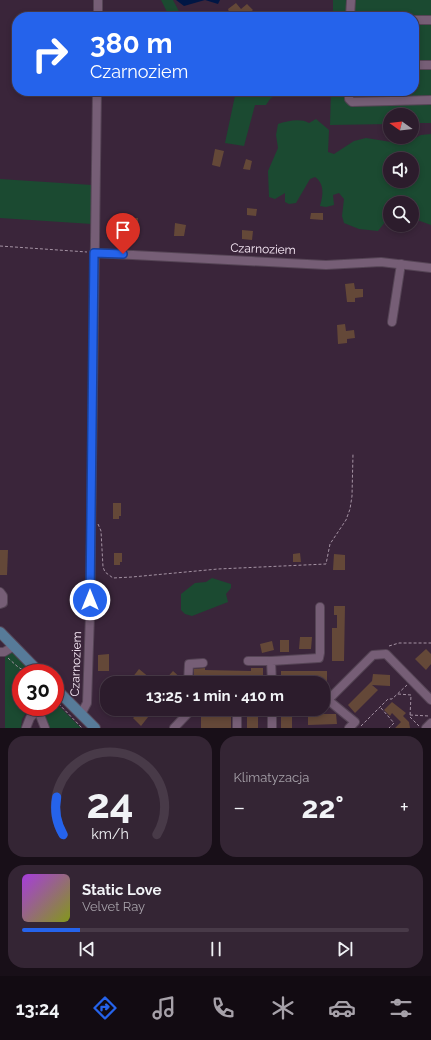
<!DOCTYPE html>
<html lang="pl">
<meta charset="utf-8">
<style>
:root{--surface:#2c1c2c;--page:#342534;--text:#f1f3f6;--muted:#a6a1a9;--line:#483a48;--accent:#2563eb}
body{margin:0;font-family:Raleway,sans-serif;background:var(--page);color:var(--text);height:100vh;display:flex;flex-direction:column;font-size:15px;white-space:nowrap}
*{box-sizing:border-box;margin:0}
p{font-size:13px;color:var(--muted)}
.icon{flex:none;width:22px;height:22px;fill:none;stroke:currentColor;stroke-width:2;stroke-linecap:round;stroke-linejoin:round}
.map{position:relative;height:728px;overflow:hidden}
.sheet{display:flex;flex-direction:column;gap:8px;padding:8px;background:#180f18;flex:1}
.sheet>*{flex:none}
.banner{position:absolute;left:12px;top:12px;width:407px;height:84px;border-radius:16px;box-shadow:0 2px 6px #0003,0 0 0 1px var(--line);background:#2563eb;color:#fff;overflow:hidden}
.needle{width:26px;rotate:284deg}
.controls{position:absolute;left:383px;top:108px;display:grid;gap:8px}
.controls a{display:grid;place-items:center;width:36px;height:36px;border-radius:50%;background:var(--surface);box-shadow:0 2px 6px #0003,0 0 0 1px var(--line);font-size:20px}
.speed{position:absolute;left:12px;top:664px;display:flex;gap:8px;font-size:20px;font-weight:700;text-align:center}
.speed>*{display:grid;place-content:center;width:52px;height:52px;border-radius:50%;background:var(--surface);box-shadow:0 2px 6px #0003,0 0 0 1px var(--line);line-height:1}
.speed .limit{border:6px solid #d22;background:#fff;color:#111}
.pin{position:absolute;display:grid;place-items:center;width:34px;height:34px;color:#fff;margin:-41px -17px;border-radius:50% 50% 50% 0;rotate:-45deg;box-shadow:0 0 4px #0007}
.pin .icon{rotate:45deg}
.me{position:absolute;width:44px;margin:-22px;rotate:0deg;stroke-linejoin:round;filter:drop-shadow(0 0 3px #0008)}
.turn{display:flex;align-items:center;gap:14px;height:84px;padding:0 12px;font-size:18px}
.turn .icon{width:52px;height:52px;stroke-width:2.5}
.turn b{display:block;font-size:28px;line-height:34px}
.big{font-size:30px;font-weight:700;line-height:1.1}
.sheet .widget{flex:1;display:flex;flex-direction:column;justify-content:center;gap:6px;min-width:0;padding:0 14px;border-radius:16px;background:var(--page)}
.sheet .dial{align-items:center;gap:0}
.dial svg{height:104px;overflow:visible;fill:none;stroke:var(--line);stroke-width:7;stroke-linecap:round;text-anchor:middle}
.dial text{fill:var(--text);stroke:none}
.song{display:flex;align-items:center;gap:12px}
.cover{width:48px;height:48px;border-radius:6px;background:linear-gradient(135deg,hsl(280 70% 55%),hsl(70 70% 35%))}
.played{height:4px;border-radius:2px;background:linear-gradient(90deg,var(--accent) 15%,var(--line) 15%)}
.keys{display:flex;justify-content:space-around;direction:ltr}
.heat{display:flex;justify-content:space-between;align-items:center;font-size:22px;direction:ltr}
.sheet .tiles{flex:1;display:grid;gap:8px;grid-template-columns:1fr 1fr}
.widget:last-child{grid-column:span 2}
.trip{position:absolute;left:100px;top:676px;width:230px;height:40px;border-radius:16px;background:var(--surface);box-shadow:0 2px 6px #0003,0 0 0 1px var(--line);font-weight:700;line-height:40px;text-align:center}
.tab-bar{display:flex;height:64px;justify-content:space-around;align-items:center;background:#120b12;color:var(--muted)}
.tab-bar .icon{width:28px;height:28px}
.tab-bar .active{color:var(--accent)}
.tab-bar b{font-size:18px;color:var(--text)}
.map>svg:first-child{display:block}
.green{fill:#1b4a31;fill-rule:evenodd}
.water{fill:#001644}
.building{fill:#644838}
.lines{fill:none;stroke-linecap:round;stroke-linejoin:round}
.minor-casing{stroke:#545;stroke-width:10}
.major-casing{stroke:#545;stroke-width:12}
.path{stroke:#a492a3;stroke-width:1;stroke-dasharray:3 2;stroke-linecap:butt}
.minor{stroke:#765e76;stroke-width:8}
.major{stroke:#577b99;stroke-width:10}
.route-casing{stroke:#184099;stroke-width:10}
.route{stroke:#2563eb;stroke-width:7}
.labels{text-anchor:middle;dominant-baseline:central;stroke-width:3;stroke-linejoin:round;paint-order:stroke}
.street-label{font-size:12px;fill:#fbedfa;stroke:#3a253a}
</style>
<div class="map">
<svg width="431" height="728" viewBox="0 0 431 728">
<rect width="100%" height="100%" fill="#3a253a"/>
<g class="green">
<path d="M161,0H173L182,17L169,16Z"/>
<path d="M333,0H431V123H412V115H390V124L330,125L331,91H414V17H333Z"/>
<path d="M236,91H281L270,99L266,105H255L244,146L225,143Z"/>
<path d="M316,119L329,130L328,152L334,154L354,141L366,138L404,144L421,135L431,134V225L412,218V203H390V222H385L378,231L359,229L344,223L342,216L344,199L339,193L333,195L334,205L326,207L320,206C323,196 325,184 315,177L310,179L296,203L289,204L285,202V193L275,199L269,197L268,171L278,148L276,135L278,124C287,121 301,118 309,123ZM390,159H412V181H390Z"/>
<path d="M0,179L92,185V224L0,218Z"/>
<path d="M212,578L231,584V588L226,594L228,602L192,616L185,614L181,610V594L195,583L206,582Z"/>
<path d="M8,653H13L33,673H21V707H30L22,719L21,728H5V657Z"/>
<path d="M55,702L81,728H47L42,707H55Z"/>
</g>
<path class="water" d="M176,0H220L218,4L205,0L184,6Z"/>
<g class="building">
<path d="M236,3L241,9L247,4L253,10L245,17H223L229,12L228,9Z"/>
<path d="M215,149L224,151L220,167L212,165Z"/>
<path d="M246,159L252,161L250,170L243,169Z"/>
<path d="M247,208L257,209L256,216L247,215Z"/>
<path d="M311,213H323V220L310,219Z"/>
<path d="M130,218H138L137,237L128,236Z"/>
<path d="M175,223L186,225L184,236H174Z"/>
<path d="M242,230L253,231L252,240L242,239Z"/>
<path d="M354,283L355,289H363V297L355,298V302H347L345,284Z"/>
<path d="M345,324L346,331L354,330L355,338L347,339V343L338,344L337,325Z"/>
<path d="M113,503H121V516H119V519H113Z"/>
<path d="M0,550H8L7,575H0Z"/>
<path d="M114,553H122V562H120V565H114Z"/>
<path d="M300,553L301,562H293V554Z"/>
<path d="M334,554L345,555V570H333Z"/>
<path d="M334,606H345L344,661H332V628H337V615H334Z"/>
<path d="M300,637H312L311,649H299Z"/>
<rect x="280" y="640" width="9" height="12"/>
<path d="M272,641L274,650L262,653L260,644Z"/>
<path d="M426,649L431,654V664L426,670L415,659Z"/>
<path d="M109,654V671H98V655Z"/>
<path d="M205,668V670L251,671V668H263V680H225V683H215V678H205V683H194V669Z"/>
<path d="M139,669L150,678L146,683H138L132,678Z"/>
<path d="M173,671L183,680V683H168L165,680Z"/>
<path d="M281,671H327V682L281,681Z"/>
<path d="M373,674L390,675V686L372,685L378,690L355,713L348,705L372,681Z"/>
<path d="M392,702L406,713L403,716L409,722L410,728H395L401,722L392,713L390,716L384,710Z"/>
<path d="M143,709H149L152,712L141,726L133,718Z"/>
<path d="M258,714V728H247V715Z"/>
<rect x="281" y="714" width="11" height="14"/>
<path d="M308,714H336L337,724L308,725Z"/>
<path d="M231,716V728H201V717Z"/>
</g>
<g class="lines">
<defs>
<g id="minor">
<path d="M98,17V0"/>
<path d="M350,17L351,0"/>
<path d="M414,20H431"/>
<path d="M414,65H431"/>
<path d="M349,91V99L352,102L431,100"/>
<path d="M94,253L326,265L381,262L431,268"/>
<path d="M392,322L401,264"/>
<path d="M0,592L3,596V603L0,604"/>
<path d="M0,652H4L14,646"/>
<path d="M248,661H271"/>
<path d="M188,683L189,664L203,663"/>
<path d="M272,683L271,661L319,658L320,653V607"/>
<path d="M323,700H328L373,655L386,654L431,700"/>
<path d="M328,700L355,722L349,728"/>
<path d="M237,709V728"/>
<path d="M38,710L45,728"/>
<path d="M81,714L87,703L90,615L97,91"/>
<path d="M26,728L30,718L40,707"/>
<path d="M174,728L192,709"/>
<path d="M272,728V709"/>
<path d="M426,728L431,723"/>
</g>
<g id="major">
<path d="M0,632L40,673"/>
<path d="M55,688L95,728"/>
</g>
</defs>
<use href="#minor" class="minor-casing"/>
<use href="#major" class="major-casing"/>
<g class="path">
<path d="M0,246L87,252"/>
<path d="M98,524L101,531L103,567L105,572L113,578L132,577L218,569L326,564L330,544L346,520L350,509L352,496L353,454"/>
<path d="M389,646L399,643H431"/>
<path d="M8,658L18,667L28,673"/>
<path d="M398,694L411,695L410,717L419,726"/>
<path d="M55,700L82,728"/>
<path d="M381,708L394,723L389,728"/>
<path d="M410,715L429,716"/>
<path d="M361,726L388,699H392L407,685"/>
</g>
<use href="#minor" class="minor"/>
<use href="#major" class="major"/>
</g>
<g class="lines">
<defs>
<path id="route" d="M90,600L94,253L123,254"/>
</defs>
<use href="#route" class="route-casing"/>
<use href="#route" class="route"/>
</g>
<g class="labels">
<g class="street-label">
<text transform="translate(263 249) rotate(2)">Czarnoziem</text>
<text transform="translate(76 664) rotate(-88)">Czarnoziem</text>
</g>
</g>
</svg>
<div class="controls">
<a><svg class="needle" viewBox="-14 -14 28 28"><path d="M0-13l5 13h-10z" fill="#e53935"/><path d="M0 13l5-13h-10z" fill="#a6a1a9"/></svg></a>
<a><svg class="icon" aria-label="sound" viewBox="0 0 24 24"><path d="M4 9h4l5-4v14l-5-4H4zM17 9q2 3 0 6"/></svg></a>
<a><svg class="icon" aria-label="search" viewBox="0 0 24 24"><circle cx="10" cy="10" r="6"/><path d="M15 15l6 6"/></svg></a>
</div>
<div class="speed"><div class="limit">30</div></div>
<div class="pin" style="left:123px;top:254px;background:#d93025"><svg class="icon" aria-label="arrive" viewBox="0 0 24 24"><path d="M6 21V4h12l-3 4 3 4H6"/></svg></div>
<svg class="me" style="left:90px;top:600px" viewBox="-20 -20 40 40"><circle r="17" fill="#2563eb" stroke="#fff" stroke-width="3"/><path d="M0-11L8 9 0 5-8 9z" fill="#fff"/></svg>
<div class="trip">13:25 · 1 min · 410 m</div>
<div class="banner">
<div class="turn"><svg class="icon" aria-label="right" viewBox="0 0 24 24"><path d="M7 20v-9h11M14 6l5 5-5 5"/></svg><div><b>380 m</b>Czarnoziem</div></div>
</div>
</div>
<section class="sheet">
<div class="tiles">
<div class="widget dial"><svg viewBox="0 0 100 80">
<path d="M14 69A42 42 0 1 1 86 69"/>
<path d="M14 69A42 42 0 0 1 9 40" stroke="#2563eb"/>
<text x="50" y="56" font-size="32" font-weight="700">24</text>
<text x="50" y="72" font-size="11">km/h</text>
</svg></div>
<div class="widget"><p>Klimatyzacja</p>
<div class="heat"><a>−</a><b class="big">22°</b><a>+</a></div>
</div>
<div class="widget">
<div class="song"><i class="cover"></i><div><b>Static Love</b><p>Velvet Ray</p></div></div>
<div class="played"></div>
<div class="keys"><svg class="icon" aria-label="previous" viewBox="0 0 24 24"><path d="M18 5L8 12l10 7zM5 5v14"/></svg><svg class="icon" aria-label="pause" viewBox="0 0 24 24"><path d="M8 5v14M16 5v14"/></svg><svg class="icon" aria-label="next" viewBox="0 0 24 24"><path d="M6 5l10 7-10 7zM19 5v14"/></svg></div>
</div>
</div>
</section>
<nav class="tab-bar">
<b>13:24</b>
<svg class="icon active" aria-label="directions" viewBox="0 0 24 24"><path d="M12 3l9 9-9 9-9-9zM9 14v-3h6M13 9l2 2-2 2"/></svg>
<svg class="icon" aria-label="music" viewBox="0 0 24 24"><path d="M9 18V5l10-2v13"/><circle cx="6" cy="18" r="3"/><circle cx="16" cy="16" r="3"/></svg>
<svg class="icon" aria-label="phone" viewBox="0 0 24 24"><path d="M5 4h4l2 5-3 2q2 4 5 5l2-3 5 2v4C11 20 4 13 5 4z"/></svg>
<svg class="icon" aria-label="climate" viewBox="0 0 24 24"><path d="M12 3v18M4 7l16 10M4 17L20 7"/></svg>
<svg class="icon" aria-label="car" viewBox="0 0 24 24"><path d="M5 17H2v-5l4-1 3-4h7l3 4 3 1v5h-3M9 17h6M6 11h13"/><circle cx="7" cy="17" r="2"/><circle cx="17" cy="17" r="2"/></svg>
<svg class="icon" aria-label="filters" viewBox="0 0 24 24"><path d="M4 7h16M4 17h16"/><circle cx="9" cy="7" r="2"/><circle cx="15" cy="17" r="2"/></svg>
</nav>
